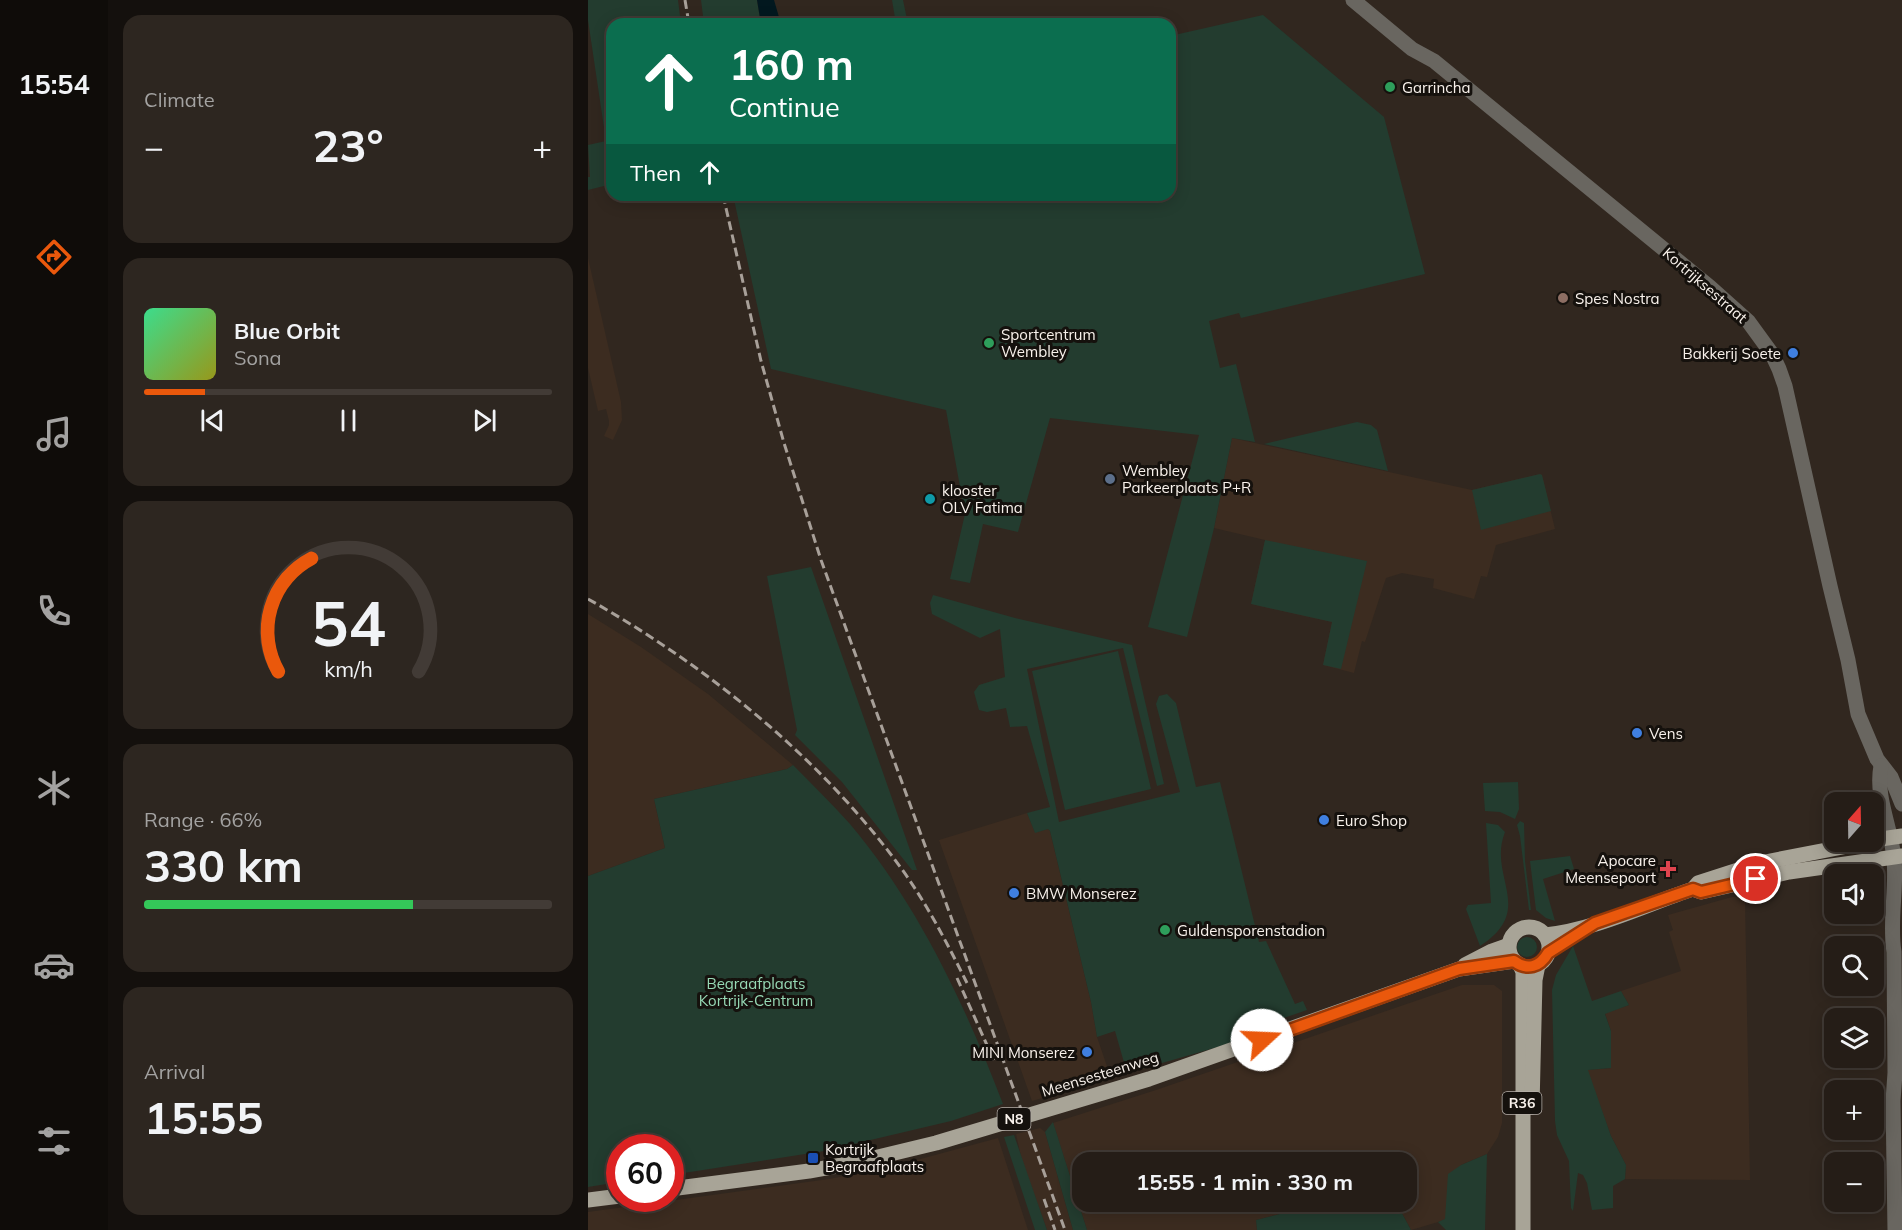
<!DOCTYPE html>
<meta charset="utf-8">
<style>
:root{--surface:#251d17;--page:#2d2620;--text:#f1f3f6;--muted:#a3a2a1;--line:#423b36;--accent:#ea580c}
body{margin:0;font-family:Mulish,sans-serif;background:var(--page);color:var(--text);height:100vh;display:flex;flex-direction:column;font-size:22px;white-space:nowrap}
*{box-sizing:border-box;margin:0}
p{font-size:20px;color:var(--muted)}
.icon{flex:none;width:33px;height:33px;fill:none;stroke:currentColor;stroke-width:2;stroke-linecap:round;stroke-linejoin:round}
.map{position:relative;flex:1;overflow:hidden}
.panel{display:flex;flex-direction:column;gap:15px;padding:15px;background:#14100d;width:480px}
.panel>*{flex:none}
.hud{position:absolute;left:18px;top:18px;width:570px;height:183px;border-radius:18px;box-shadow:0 3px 15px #0003,0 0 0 2px var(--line);background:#0b6e4f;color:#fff;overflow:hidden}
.needle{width:39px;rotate:20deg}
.tools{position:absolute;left:1236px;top:792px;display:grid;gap:12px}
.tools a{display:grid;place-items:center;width:60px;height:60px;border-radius:12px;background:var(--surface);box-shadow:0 3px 15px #0003,0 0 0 2px var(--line);font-size:30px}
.speed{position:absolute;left:18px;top:1134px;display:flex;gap:12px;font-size:30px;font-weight:700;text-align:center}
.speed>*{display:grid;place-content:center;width:78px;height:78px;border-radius:50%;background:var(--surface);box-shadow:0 3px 15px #0003,0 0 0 2px var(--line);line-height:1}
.speed .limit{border:9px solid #d22;background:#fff;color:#111}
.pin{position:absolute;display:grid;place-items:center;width:51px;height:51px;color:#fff;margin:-26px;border:3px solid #fff;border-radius:50%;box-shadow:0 2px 6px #0007}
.me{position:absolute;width:66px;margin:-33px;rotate:70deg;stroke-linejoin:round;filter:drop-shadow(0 0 4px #0008)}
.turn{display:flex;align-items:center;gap:21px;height:126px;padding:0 24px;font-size:27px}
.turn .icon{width:78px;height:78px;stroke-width:2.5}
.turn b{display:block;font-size:42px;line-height:51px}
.then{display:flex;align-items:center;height:57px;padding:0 24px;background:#0003;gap:12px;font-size:22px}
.big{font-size:45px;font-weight:700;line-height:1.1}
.panel .tile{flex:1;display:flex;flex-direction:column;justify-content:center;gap:9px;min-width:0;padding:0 21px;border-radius:18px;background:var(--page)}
.panel .dial{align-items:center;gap:0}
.dial svg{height:156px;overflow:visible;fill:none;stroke:var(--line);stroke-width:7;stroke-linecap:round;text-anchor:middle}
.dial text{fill:var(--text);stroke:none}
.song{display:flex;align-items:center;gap:18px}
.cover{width:72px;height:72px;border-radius:9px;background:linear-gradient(135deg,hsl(150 70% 55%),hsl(60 70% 35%))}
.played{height:6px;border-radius:3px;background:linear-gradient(90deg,var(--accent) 15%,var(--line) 15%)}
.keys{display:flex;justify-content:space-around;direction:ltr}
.heat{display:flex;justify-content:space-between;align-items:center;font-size:33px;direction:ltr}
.charge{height:9px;border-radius:4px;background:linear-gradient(90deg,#34c759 66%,var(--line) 0)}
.trip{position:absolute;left:484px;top:1152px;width:345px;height:60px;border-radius:18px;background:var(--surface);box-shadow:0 3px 15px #0003,0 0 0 2px var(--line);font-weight:700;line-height:60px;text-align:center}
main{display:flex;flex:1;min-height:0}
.tab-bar{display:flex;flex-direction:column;width:108px;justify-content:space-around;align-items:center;background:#0f0c09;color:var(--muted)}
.tab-bar .icon{width:42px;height:42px}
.tab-bar .on{color:var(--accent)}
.tab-bar b{font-size:27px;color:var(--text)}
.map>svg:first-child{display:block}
.built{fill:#3c2c20}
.green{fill:#233c2f}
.water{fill:#02181f}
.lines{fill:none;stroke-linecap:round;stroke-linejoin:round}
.tertiary{stroke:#696660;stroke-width:15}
.primary{stroke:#a8a497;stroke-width:15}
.rail{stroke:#a8a099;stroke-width:3;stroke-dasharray:9 4.5;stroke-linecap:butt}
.route-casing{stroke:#983908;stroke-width:15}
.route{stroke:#ea580c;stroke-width:10}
.leisure-dot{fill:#2e9e5b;stroke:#15110d;stroke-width:2}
.education-dot{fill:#8d6e63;stroke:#15110d;stroke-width:2}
.shop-dot{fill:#3f7fe0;stroke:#15110d;stroke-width:2}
.service-dot{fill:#5c6f8a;stroke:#15110d;stroke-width:2}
.culture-dot{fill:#0f9aa8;stroke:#15110d;stroke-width:2}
.health-dot{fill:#e0444e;stroke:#15110d;stroke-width:2}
.transit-dot{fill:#1a4fb4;stroke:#15110d;stroke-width:2}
.labels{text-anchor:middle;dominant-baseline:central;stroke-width:6;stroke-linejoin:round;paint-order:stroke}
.shield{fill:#15110d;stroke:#b5aea9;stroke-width:1.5}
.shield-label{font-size:14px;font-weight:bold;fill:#f9f2ec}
.poi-label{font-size:15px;fill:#f9f2ec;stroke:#15110d;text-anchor:start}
.street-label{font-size:15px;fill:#f9f2ec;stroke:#15110d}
.park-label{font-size:15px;fill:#97d9b5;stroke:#15110d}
</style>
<main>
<nav class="tab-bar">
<b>15:54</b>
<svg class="icon on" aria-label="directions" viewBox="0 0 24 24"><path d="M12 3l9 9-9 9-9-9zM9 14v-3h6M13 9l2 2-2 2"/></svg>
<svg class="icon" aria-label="music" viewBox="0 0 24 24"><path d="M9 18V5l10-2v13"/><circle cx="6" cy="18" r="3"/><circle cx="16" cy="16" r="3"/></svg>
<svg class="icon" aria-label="phone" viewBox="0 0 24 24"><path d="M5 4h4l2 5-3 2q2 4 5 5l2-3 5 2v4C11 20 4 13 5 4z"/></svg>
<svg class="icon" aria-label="climate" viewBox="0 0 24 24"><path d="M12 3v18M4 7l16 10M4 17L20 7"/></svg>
<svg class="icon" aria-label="car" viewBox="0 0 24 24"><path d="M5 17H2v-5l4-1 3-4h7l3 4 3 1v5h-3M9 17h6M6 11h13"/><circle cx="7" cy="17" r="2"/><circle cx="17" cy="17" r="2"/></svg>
<svg class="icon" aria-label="filters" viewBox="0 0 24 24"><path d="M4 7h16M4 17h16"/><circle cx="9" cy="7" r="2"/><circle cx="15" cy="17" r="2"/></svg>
</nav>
<section class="panel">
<div class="tile"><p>Climate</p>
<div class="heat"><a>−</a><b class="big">23°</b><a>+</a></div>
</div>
<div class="tile">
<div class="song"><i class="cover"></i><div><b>Blue Orbit</b><p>Sona</p></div></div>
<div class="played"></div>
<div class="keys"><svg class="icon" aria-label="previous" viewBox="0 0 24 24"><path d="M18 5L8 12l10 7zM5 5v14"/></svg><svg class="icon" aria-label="pause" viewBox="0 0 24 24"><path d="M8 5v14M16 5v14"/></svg><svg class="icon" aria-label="next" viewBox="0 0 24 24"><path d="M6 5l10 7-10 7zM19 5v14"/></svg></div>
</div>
<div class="tile dial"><svg viewBox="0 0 100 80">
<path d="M14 69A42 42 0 1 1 86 69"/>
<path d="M14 69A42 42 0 0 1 31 11" stroke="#ea580c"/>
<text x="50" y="56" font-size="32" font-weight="700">54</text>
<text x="50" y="72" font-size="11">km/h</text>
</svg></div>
<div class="tile"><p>Range · 66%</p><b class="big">330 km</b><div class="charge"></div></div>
<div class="tile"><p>Arrival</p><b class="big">15:55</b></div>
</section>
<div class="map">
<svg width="1314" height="1230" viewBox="0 0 1314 1230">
<rect width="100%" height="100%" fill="#31271f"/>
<g class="built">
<path d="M0,258L33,402L34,420L25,440L16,436L21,425V421L18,409L10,411L0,368Z"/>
<path d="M644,438L884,490L952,474L954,475L967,529L908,545L899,577L893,576L886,599L845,588L846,579L814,573L798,578L777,642L774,641L766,673L735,665L744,622L663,604L677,540L626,528Z"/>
<path d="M0,614L53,647L120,694L205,765L199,769L66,799L77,848L0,876Z"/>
<path d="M439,813L447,832L460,829L462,831L503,1002L509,1037L523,1078L444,1101L351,840Z"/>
<path d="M1144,897H1153L1157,899L1162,1180L1037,1179L1038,1165L1023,1136L999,1070L1023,1068V1031L1017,1013L1041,1005L1033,991L1093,971L1081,932L1085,930L1080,915Z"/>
<path d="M874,985H906L914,991V1123L910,1137L899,1154L873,1165L857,1220L823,1230L808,1202H819V1162H495V1202H740L668,1220L669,1230H499L465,1123L568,1090Z"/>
<path d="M452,1128L457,1132L485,1230H459L434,1161L428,1134Z"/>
<path d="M410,1138L440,1230H0V1212L241,1179L303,1167Z"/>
</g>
<g class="green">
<path d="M0,0H90L93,24H24V184L0,190V177H2L0,145L18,141L0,20Z"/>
<path d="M113,0H169L173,24H116Z"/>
<path d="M304,0H315L320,24H308Z"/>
<path d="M675,15L796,117L837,274L653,318L651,313L621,321L632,368L648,364L667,442L644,438L626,528L599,637L560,627L611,435L462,418L430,532L395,524L382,583L362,579L377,514L358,410L183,369L145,195H582V36Z"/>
<path d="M769,422L783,425L789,430L800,471L676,444Z"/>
<path d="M952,474L954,475L963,511L893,530L884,490Z"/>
<path d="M677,540L779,561L753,669L735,665L744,622L663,604Z"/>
<path d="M223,567L329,870H324L254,782L207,735L209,730L179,576Z"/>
<path d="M345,595L427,618L544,645L576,784L569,786L535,648L439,669L471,822L592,792L568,704L571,696L579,694L588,703L608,787L632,782L671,942L678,941L707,1004L715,1001L719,1010L693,1019L695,1026L658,1039L539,1073L527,1031L509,1037L503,1002L462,831L460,829L447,833L439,813L462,807L439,726L422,727L418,708L399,712L391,710L386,692L391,685L417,677L412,629L392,638L344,614L342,603Z"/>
<path d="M530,651L563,789L477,810L444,671Z"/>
<path d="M205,765C224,784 244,804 262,824C331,906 377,1005 415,1104L363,1121L236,1151L83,1175L82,1148H32L31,1182L0,1187V876L77,848L66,799L199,769Z"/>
<path d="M930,782L931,809L927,819L912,812L897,811L895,783Z"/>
<path d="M932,821L936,823L937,861L943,910H941L932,836L929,825Z"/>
<path d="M898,823L910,825L917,832C899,877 949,909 892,946L878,909L880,905L903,903Z"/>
<path d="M982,856L986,869L955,879L967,921L958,918L948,910L942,861Z"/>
<circle cx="939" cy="947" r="10"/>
<path d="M985,946L1004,1001L1033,991L1041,1005L1017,1014L1023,1031V1068L1000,1070L1023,1136L1038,1165L1037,1179L1025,1186V1208L1004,1210L999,1183L995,1175L990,1173L985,1211L983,1208L981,1161L969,1135L967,1121L964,990L968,975Z"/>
<path d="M465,1122L499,1230H485L457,1132Z"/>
<path d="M426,1135L459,1230H447L416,1137Z"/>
<path d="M899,1154L897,1230H858L850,1222L857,1219L860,1174L873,1165Z"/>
<path d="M740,1202H808L823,1230H669L668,1220Z"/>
</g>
<path class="water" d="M169,0H186L193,24H173Z"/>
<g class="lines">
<g class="tertiary">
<path d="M765,0L824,49L846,61L1122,287L1160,321L1184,354L1191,369L1197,386L1242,586L1260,660L1270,714L1289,759L1303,777L1314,804"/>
<path d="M1293,766C1287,797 1303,827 1306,858C1309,890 1301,921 1306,952L1307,1073L1305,1101L1307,1230"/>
</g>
<g class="primary">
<path d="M1286,840L1314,836"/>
<path d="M1105,889L1113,892L1201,872L1314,856"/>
<circle cx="941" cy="947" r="20"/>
<path d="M957,935C1007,930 1057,905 1105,889L1110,883L1172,863L1280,842"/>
<path d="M877,965L904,951L921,945"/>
<path d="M932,965L935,972V1230"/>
<path d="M944,1107L947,980L950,965"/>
<path d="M82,1189L221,1171L265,1163L348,1143L561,1079L871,969L926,961"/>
<path d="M0,1200L32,1196"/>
</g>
<g class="rail">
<path d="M97,0L101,24"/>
<path d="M135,195L173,361L196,443L233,560L477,1230"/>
<path d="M0,599C119,666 232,757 313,868C339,904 359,943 379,983"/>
<path d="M369,978L407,1063"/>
<path d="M456,1199L467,1230"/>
</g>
</g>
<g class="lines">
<defs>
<path id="route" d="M674,1040L871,969L926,961C939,971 952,967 960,953L1007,923L1105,889L1113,892L1168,879"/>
</defs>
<use href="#route" class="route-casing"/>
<use href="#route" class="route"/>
</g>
<g class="leisure-dot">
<circle cx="802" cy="87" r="6"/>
<circle cx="401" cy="343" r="6"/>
<circle cx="577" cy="930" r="6"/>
</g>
<circle class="education-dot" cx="975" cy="298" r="6"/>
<g class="shop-dot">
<circle cx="1205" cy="353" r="6"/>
<circle cx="1049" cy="733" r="6"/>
<circle cx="736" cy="820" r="6"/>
<circle cx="426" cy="893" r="6"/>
<circle cx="499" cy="1052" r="6"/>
</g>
<circle class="service-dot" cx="522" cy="479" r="6"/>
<circle class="culture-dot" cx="342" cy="499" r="6"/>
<path class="health-dot" d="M1077 860h6v6h6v6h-6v6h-6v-6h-6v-6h6z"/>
<rect class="transit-dot" x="219" y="1152" width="12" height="12" rx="3"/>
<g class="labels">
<g class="shield">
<rect x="914.5" y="1092" width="39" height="22" rx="4.5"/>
<rect x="409.5" y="1108" width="33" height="22" rx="4.5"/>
</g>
<g class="shield-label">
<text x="934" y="1103">R36</text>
<text x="426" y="1119">N8</text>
</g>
<g class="poi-label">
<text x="814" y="87">Garrincha</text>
<text x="987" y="298">Spes Nostra</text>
<text x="413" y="334">Sportcentrum<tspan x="413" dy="17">Wembley</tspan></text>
<text x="1193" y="353" text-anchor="end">Bakkerij Soete</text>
<text x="534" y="470">Wembley<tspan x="534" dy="17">Parkeerplaats P+R</tspan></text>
<text x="354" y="490">klooster<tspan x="354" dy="17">OLV Fatima</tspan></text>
<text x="1061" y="733">Vens</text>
<text x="748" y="820">Euro Shop</text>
<text x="1068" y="860" text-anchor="end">Apocare<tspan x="1068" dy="17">Meensepoort</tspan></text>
<text x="438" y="893">BMW Monserez</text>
<text x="589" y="930">Guldensporenstadion</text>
<text x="487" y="1052" text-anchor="end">MINI Monserez</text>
<text x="237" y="1149">Kortrijk<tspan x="237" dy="17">Begraafplaats</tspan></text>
</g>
<g class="street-label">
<text transform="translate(1117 285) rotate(41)">Kortrijksestraat</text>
<text transform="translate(512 1074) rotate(-17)">Meensesteenweg</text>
</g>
<g class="park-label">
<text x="168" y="983">Begraafplaats<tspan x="168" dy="17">Kortrijk-Centrum</tspan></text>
</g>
</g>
</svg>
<div class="tools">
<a><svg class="needle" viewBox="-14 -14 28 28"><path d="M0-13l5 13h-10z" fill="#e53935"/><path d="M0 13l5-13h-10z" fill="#a3a2a1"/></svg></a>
<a><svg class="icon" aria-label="sound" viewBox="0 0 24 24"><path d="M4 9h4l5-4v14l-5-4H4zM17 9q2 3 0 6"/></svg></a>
<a><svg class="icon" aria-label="search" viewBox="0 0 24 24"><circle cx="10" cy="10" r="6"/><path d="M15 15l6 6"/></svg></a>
<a><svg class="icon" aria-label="layers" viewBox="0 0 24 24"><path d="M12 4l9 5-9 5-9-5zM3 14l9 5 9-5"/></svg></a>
<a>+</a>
<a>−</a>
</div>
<div class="speed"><div class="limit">60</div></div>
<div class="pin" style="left:1168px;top:879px;background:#d93025"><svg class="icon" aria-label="arrive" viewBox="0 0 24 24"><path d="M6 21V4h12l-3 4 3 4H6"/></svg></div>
<svg class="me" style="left:674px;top:1040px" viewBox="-20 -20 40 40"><circle r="19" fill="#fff"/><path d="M0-13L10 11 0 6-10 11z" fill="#ea580c"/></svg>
<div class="trip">15:55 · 1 min · 330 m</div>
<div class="hud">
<div class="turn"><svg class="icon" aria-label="ahead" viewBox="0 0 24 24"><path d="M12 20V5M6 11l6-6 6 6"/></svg><div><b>160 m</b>Continue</div></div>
<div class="then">Then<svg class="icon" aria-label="ahead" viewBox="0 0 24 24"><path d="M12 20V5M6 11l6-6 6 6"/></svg></div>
</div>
</div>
</main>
